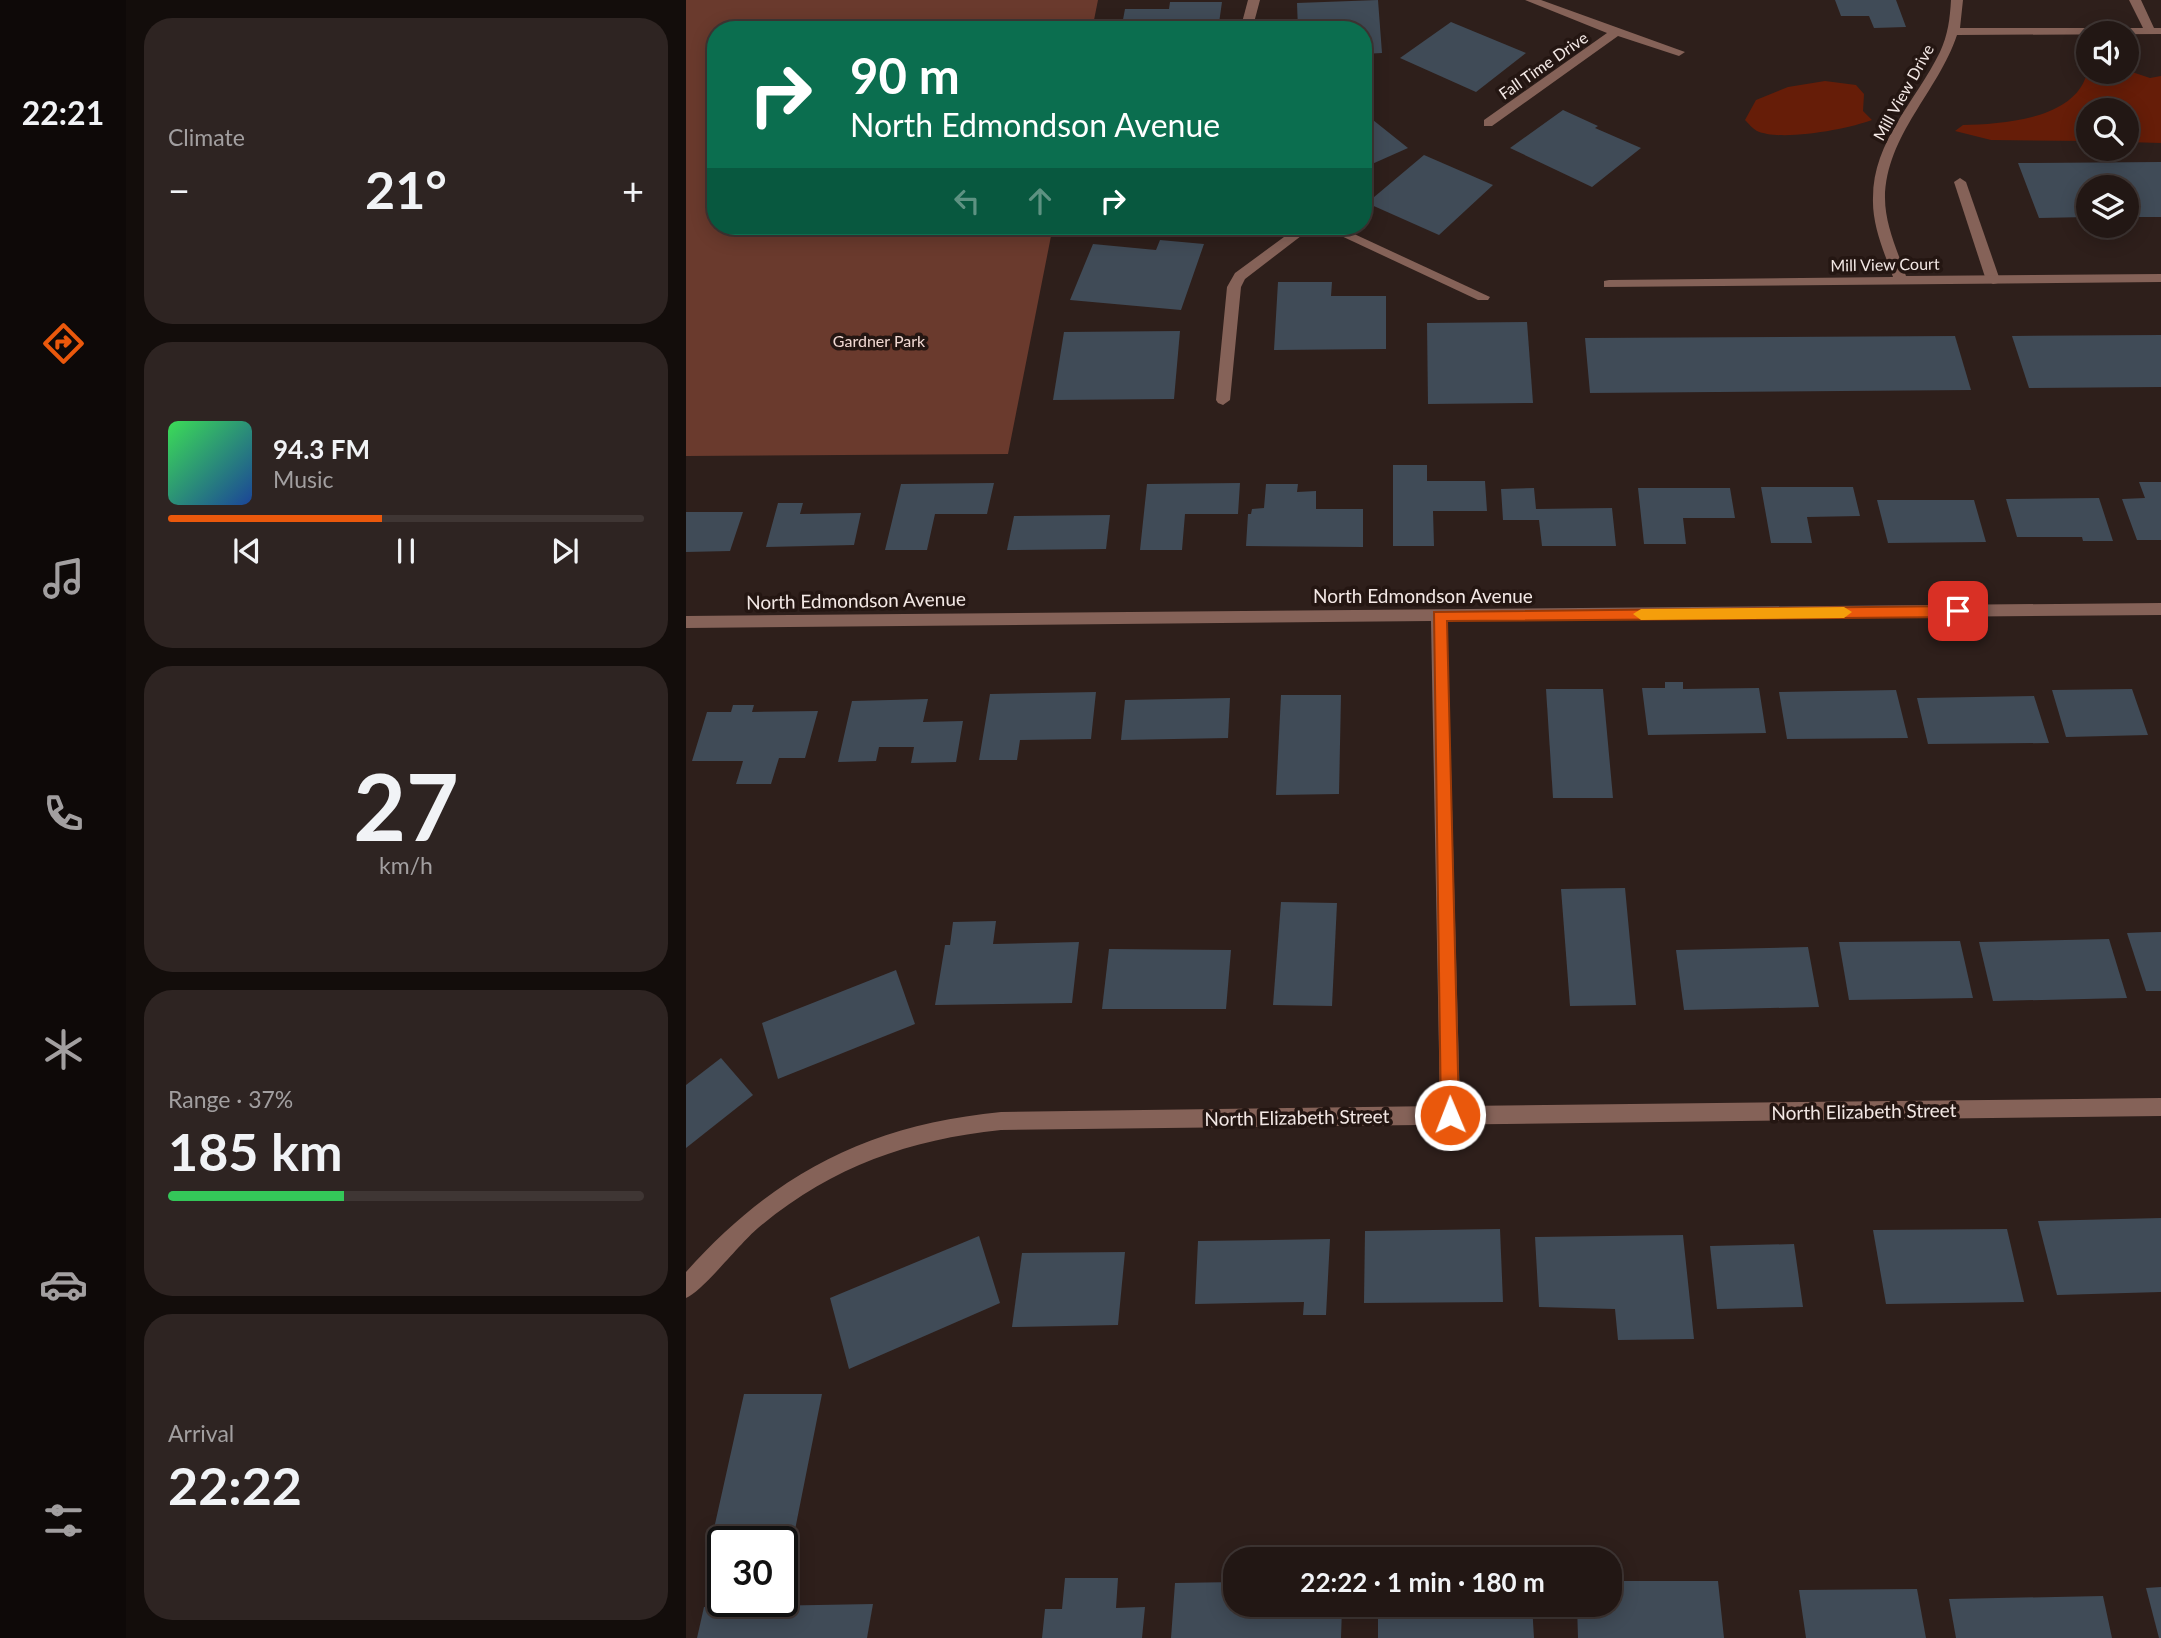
<!DOCTYPE html>
<meta charset="utf-8">
<style>
:root{--surface:#221714;--page:#2e2422;--text:#f1f3f6;--muted:#a29fa0;--line:#3f3634;--accent:#ea580c}
body{margin:0;font-family:Lato,sans-serif;background:var(--page);color:var(--text);height:100vh;display:flex;flex-direction:column;font-size:26px;white-space:nowrap}
*{box-sizing:border-box;margin:0}
p{font-size:23px;color:var(--muted)}
.icon{flex:none;width:38px;height:38px;fill:none;stroke:currentColor;stroke-width:2;stroke-linecap:round;stroke-linejoin:round}
.map{position:relative;flex:1;overflow:hidden}
.side{display:flex;flex-direction:column;gap:18px;padding:18px;background:#130d0b;width:560px}
.side>*{flex:none}
.guide{position:absolute;left:21px;top:21px;width:665px;height:214px;border-radius:28px;box-shadow:0 4px 18px #0003,0 0 0 2px var(--line);background:#0b6e4f;color:#fff;overflow:hidden}
.tools{position:absolute;left:1390px;top:21px;display:grid;gap:14px}
.tools a{display:grid;place-items:center;width:63px;height:63px;border-radius:50%;background:var(--surface);box-shadow:0 4px 18px #0003,0 0 0 2px var(--line);font-size:35px}
.speed{position:absolute;left:21px;top:1526px;display:flex;gap:14px;font-size:35px;font-weight:700;text-align:center}
.speed>*{display:grid;place-content:center;width:91px;height:91px;border-radius:50%;background:var(--surface);box-shadow:0 4px 18px #0003,0 0 0 2px var(--line);line-height:1}
.speed .limit{border:4px solid #111;border-radius:10px;background:#fff;color:#111}
.pin{position:absolute;display:grid;place-items:center;width:60px;height:60px;color:#fff;margin:-30px;border-radius:14px;box-shadow:0 4px 10px #0006}
.me{position:absolute;width:77px;margin:-38px;rotate:359deg;stroke-linejoin:round;filter:drop-shadow(0 0 5px #0008)}
.turn{display:flex;align-items:center;gap:24px;height:147px;padding:0 28px;font-size:32px}
.turn .icon{width:91px;height:91px;stroke-width:2.5}
.turn b{display:block;font-size:49px;line-height:60px}
.lanes{display:flex;align-items:center;height:66px;padding:0 28px;background:#0003;justify-content:center;gap:35px;direction:ltr}
.lanes .off{opacity:.35}
.big{font-size:52px;font-weight:700;line-height:1.1}
.side .widget{flex:1;display:flex;flex-direction:column;justify-content:center;gap:10px;min-width:0;padding:0 24px;border-radius:28px;background:var(--page)}
.side .dial{align-items:center;gap:0}
.dial b{font-size:91px;line-height:1}
.song{display:flex;align-items:center;gap:21px}
.cover{width:84px;height:84px;border-radius:10px;background:linear-gradient(135deg,hsl(130 70% 55%),hsl(220 70% 35%))}
.played{height:7px;border-radius:4px;background:linear-gradient(90deg,var(--accent) 45%,var(--line) 45%)}
.keys{display:flex;justify-content:space-around;direction:ltr}
.heat{display:flex;justify-content:space-between;align-items:center;font-size:38px;direction:ltr}
.charge{height:10px;border-radius:5px;background:linear-gradient(90deg,#34c759 37%,var(--line) 0)}
.trip{position:absolute;left:537px;top:1547px;width:399px;height:70px;border-radius:28px;background:var(--surface);box-shadow:0 4px 18px #0003,0 0 0 2px var(--line);font-weight:700;line-height:70px;text-align:center}
main{display:flex;flex:1;min-height:0}
.tabs{display:flex;flex-direction:column;width:126px;justify-content:space-around;align-items:center;background:#0e0908;color:var(--muted)}
.tabs .icon{width:49px;height:49px}
.tabs .on{color:var(--accent)}
.tabs b{font-size:32px;color:var(--text)}
.map>svg:first-child{display:block}
.green{fill:#6a3a2d}
.water{fill:#661d08}
.building{fill:#404b57}
.lines{fill:none;stroke-linecap:round;stroke-linejoin:round}
.lane{fill:#856258;fill-rule:evenodd}
.street{fill:#856258;fill-rule:evenodd}
.route{fill:#ea580c;stroke:#983908;stroke-width:2}
.slow{fill:#f59e0b}
.labels{text-anchor:middle;dominant-baseline:central;stroke-width:7;stroke-linejoin:round;paint-order:stroke}
.far-street-label{font-size:16px;fill:#f3e8e5;stroke:#241612}
.far-park-label{font-size:16px;fill:#f1d9d3;stroke:#241612}
.street-label{font-size:19px;fill:#f3e8e5;stroke:#241612}
</style>
<main>
<nav class="tabs">
<b>22:21</b>
<svg class="icon on" aria-label="directions" viewBox="0 0 24 24"><path d="M12 3l9 9-9 9-9-9zM9 14v-3h6M13 9l2 2-2 2"/></svg>
<svg class="icon" aria-label="music" viewBox="0 0 24 24"><path d="M9 18V5l10-2v13"/><circle cx="6" cy="18" r="3"/><circle cx="16" cy="16" r="3"/></svg>
<svg class="icon" aria-label="phone" viewBox="0 0 24 24"><path d="M5 4h4l2 5-3 2q2 4 5 5l2-3 5 2v4C11 20 4 13 5 4z"/></svg>
<svg class="icon" aria-label="climate" viewBox="0 0 24 24"><path d="M12 3v18M4 7l16 10M4 17L20 7"/></svg>
<svg class="icon" aria-label="car" viewBox="0 0 24 24"><path d="M5 17H2v-5l4-1 3-4h7l3 4 3 1v5h-3M9 17h6M6 11h13"/><circle cx="7" cy="17" r="2"/><circle cx="17" cy="17" r="2"/></svg>
<svg class="icon" aria-label="filters" viewBox="0 0 24 24"><path d="M4 7h16M4 17h16"/><circle cx="9" cy="7" r="2"/><circle cx="15" cy="17" r="2"/></svg>
</nav>
<section class="side">
<div class="widget"><p>Climate</p>
<div class="heat"><a>−</a><b class="big">21°</b><a>+</a></div>
</div>
<div class="widget">
<div class="song"><i class="cover"></i><div><b>94.3 FM</b><p>Music</p></div></div>
<div class="played"></div>
<div class="keys"><svg class="icon" aria-label="previous" viewBox="0 0 24 24"><path d="M18 5L8 12l10 7zM5 5v14"/></svg><svg class="icon" aria-label="pause" viewBox="0 0 24 24"><path d="M8 5v14M16 5v14"/></svg><svg class="icon" aria-label="next" viewBox="0 0 24 24"><path d="M6 5l10 7-10 7zM19 5v14"/></svg></div>
</div>
<div class="widget dial"><b>27</b><p>km/h</p></div>
<div class="widget"><p>Range · 37%</p><b class="big">185 km</b><div class="charge"></div></div>
<div class="widget"><p>Arrival</p><b class="big">22:22</b></div>
</section>
<div class="map">
<svg width="1475" height="1638" viewBox="0 0 1475 1638">
<rect width="100%" height="100%" fill="#2e1f1b"/>
<path class="green" d="M0,0H412L406,30H30V226H367L322,454L0,456Z"/>
<g class="water">
<path d="M1402,57V72L1440,70L1464,78L1475,76V143L1440,142V110H1402V141L1305,140L1269,131L1277,125C1314,124 1383,120 1399,79C1402,73 1401,63 1402,57Z"/>
<path d="M1139,81L1170,85L1178,94L1177,111L1186,120C1162,129 1095,142 1071,131C1067,129 1062,123 1059,120L1070,100L1102,87Z"/>
</g>
<g class="building">
<path d="M692,0L696,53L677,54V30H612L611,3Z"/>
<path d="M1149,0H1210L1220,27L1188,28L1183,16H1155Z"/>
<path d="M484,2H536L532,30H435L439,9H483Z"/>
<path d="M765,22L840,53L790,92L714,58Z"/>
<path d="M877,110L912,126L909,128L955,148L906,187L824,148Z"/>
<path d="M677,112L722,148L677,168Z"/>
<path d="M738,155L807,185L753,235L681,203Z"/>
<path d="M1475,162V217H1440V187H1402V217L1353,218L1332,163Z"/>
<path d="M474,240L518,244L495,310L384,300L407,244L470,250Z"/>
<path d="M592,282H646L645,296H700V349L588,350Z"/>
<path d="M841,322L847,403L742,404L741,323Z"/>
<path d="M494,331L488,399L367,400L378,332Z"/>
<path d="M1475,335V387L1343,388L1326,336Z"/>
<path d="M1269,336L1285,390L904,393L899,338Z"/>
<path d="M707,465H741V481H799L801,511H747L748,546H707Z"/>
<path d="M1453,482H1475V540H1451L1436,499L1459,498Z"/>
<path d="M308,483L301,514H249L241,550H199L215,484Z"/>
<path d="M554,483L552,514H499L496,550H454L461,484Z"/>
<path d="M580,484H612L611,492L630,491V509H677V547L560,546L562,514H565L566,509L578,508Z"/>
<path d="M1075,487H1167L1174,516L1121,517L1126,543H1085Z"/>
<path d="M848,488L850,509L926,508L930,546H856L853,520H817L815,489Z"/>
<path d="M952,488H1044L1049,518H997L1000,544H958Z"/>
<path d="M1413,498L1427,541H1397L1396,537H1331L1320,499Z"/>
<path d="M1191,500H1288L1300,542L1202,543Z"/>
<path d="M92,503H117L114,514L175,513L168,545L80,547Z"/>
<path d="M0,512H57L44,551L0,552Z"/>
<path d="M424,515L420,549L321,550L328,516Z"/>
<path d="M979,682H997V689L1073,688L1080,733L962,735L956,688H979Z"/>
<path d="M860,689H917L927,798H867Z"/>
<path d="M1446,689L1462,735L1380,737L1366,690Z"/>
<path d="M1210,690L1222,738L1101,739L1093,692Z"/>
<path d="M410,692L405,739L334,740L331,760H293L304,694Z"/>
<path d="M595,695H655L653,794L590,795Z"/>
<path d="M1348,696L1363,743L1242,744L1231,698Z"/>
<path d="M544,698L542,738L435,740L439,700Z"/>
<path d="M242,699L237,722L277,721L270,762L225,763L228,747H193L190,761L152,762L166,701Z"/>
<path d="M47,705H68L66,712L132,711L119,758H93L85,784H50L57,761H6L21,712H45Z"/>
<path d="M939,888L950,1005L884,1006L875,889Z"/>
<path d="M595,902L651,903L646,1006L587,1005Z"/>
<path d="M310,921L307,944L393,942L386,1003L249,1005L259,945H264L267,922Z"/>
<path d="M1475,932V991H1460L1441,933Z"/>
<path d="M1423,939L1441,998L1307,1001L1293,942Z"/>
<path d="M1274,941L1287,998L1163,1000L1153,942Z"/>
<path d="M1122,947L1133,1007L998,1010L990,950Z"/>
<path d="M423,949L545,950L540,1009H416Z"/>
<path d="M210,970L229,1024L92,1079L76,1023Z"/>
<path d="M35,1058L67,1095L0,1148V1085Z"/>
<path d="M1475,1218V1292L1371,1295L1352,1221Z"/>
<path d="M814,1229L817,1302L678,1303L679,1231Z"/>
<path d="M1321,1229L1338,1302L1200,1304L1187,1230Z"/>
<path d="M997,1235L1008,1339L932,1340L929,1309L853,1307L849,1237Z"/>
<path d="M293,1236L314,1303L163,1369L144,1298Z"/>
<path d="M644,1239L640,1315H617L618,1302L509,1304L512,1241Z"/>
<path d="M1108,1244L1117,1307L1031,1309L1024,1246Z"/>
<path d="M439,1252L432,1325L326,1327L336,1253Z"/>
<path d="M58,1394H136L105,1550H96V1542H37V1551H23Z"/>
<path d="M379,1578H432L430,1608L459,1607L456,1638H356L359,1609H376Z"/>
<path d="M924,1581H1032L1038,1638H892L891,1605H924Z"/>
<path d="M550,1582L552,1611L656,1608L655,1638H485L489,1583Z"/>
<path d="M1475,1587V1638H1473L1460,1588Z"/>
<path d="M1231,1589L1240,1638H1120L1113,1590Z"/>
<path d="M1417,1596L1426,1638H1270L1263,1599Z"/>
<path d="M187,1604L181,1638H11L18,1607Z"/>
<path d="M692,1605H846L848,1638H692Z"/>
</g>
<g class="lines">
<path class="lane" d="M1274,178L1280,182L1314,280L1312,283L1307,284L1300,280L1268,182Z"/>
<g class="street">
<path d="M562,0H574L566,30H554Z"/>
<path d="M839,0H855L999,52L993,56L932,36L806,126H798V120L921,33Z"/>
<path d="M1265,0H1277L1274,28H1457L1443,0H1455L1468,28H1475V34L1271,35C1252,92 1200,135 1199,198C1199,225 1212,252 1220,276L1475,274V282L918,287V281L923,280L1207,277C1198,252 1186,225 1187,198C1187,141 1230,101 1254,52C1262,35 1264,18 1265,0Z"/>
<path d="M613,226H628L559,279L555,287L544,400L537,405L532,403L530,400L541,287L549,273Z"/>
<path d="M634,226H651L804,297L802,300H792Z"/>
<path d="M1475,603V615L761,621L774,1106L1475,1098V1116L315,1130C221,1140 145,1167 72,1228C54,1243 16,1292 0,1298V1272C89,1173 182,1125 315,1112L754,1106L745,621L0,628V616Z"/>
</g>
</g>
<path class="route" d="M1272,606L1280,611L1272,617L761,621L773,1115L770,1121L764,1124L758,1121L755,1115L748,612Z"/>
<path class="slow" d="M1158,607L1166,612L1158,618L955,620L947,614L955,609Z"/>
<g class="labels">
<g class="far-street-label">
<text transform="translate(857 65) rotate(-35)">Fall Time Drive</text>
<text transform="translate(1217 92) rotate(-61)">Mill View Drive</text>
<text transform="translate(1199 264) rotate(-1)">Mill View Court</text>
</g>
<g class="far-park-label">
<text x="193" y="340">Gardner Park</text>
</g>
<g class="street-label">
<text x="737" y="595">North Edmondson Avenue</text>
<text transform="translate(170 600) rotate(-1)">North Edmondson Avenue</text>
<text transform="translate(1178 1111) rotate(-1)">North Elizabeth Street</text>
<text transform="translate(611 1117) rotate(-1)">North Elizabeth Street</text>
</g>
</g>
</svg>
<div class="tools">
<a><svg class="icon" aria-label="sound" viewBox="0 0 24 24"><path d="M4 9h4l5-4v14l-5-4H4zM17 9q2 3 0 6"/></svg></a>
<a><svg class="icon" aria-label="search" viewBox="0 0 24 24"><circle cx="10" cy="10" r="6"/><path d="M15 15l6 6"/></svg></a>
<a><svg class="icon" aria-label="layers" viewBox="0 0 24 24"><path d="M12 4l9 5-9 5-9-5zM3 14l9 5 9-5"/></svg></a>
</div>
<div class="speed"><div class="limit">30</div></div>
<div class="pin" style="left:1272px;top:611px;background:#d93025"><svg class="icon" aria-label="arrive" viewBox="0 0 24 24"><path d="M6 21V4h12l-3 4 3 4H6"/></svg></div>
<svg class="me" style="left:764px;top:1115px" viewBox="-20 -20 40 40"><circle r="17" fill="#ea580c" stroke="#fff" stroke-width="3"/><path d="M0-11L8 9 0 5-8 9z" fill="#fff"/></svg>
<div class="trip">22:22 · 1 min · 180 m</div>
<div class="guide">
<div class="turn"><svg class="icon" aria-label="right" viewBox="0 0 24 24"><path d="M7 20v-9h11M14 6l5 5-5 5"/></svg><div><b>90 m</b>North Edmondson Avenue</div></div>
<div class="lanes"><svg class="icon off" aria-label="left" viewBox="0 0 24 24"><path d="M17 20v-9H6M10 6l-5 5 5 5"/></svg><svg class="icon off" aria-label="ahead" viewBox="0 0 24 24"><path d="M12 20V5M6 11l6-6 6 6"/></svg><svg class="icon" aria-label="right" viewBox="0 0 24 24"><path d="M7 20v-9h11M14 6l5 5-5 5"/></svg></div>
</div>
</div>
</main>
